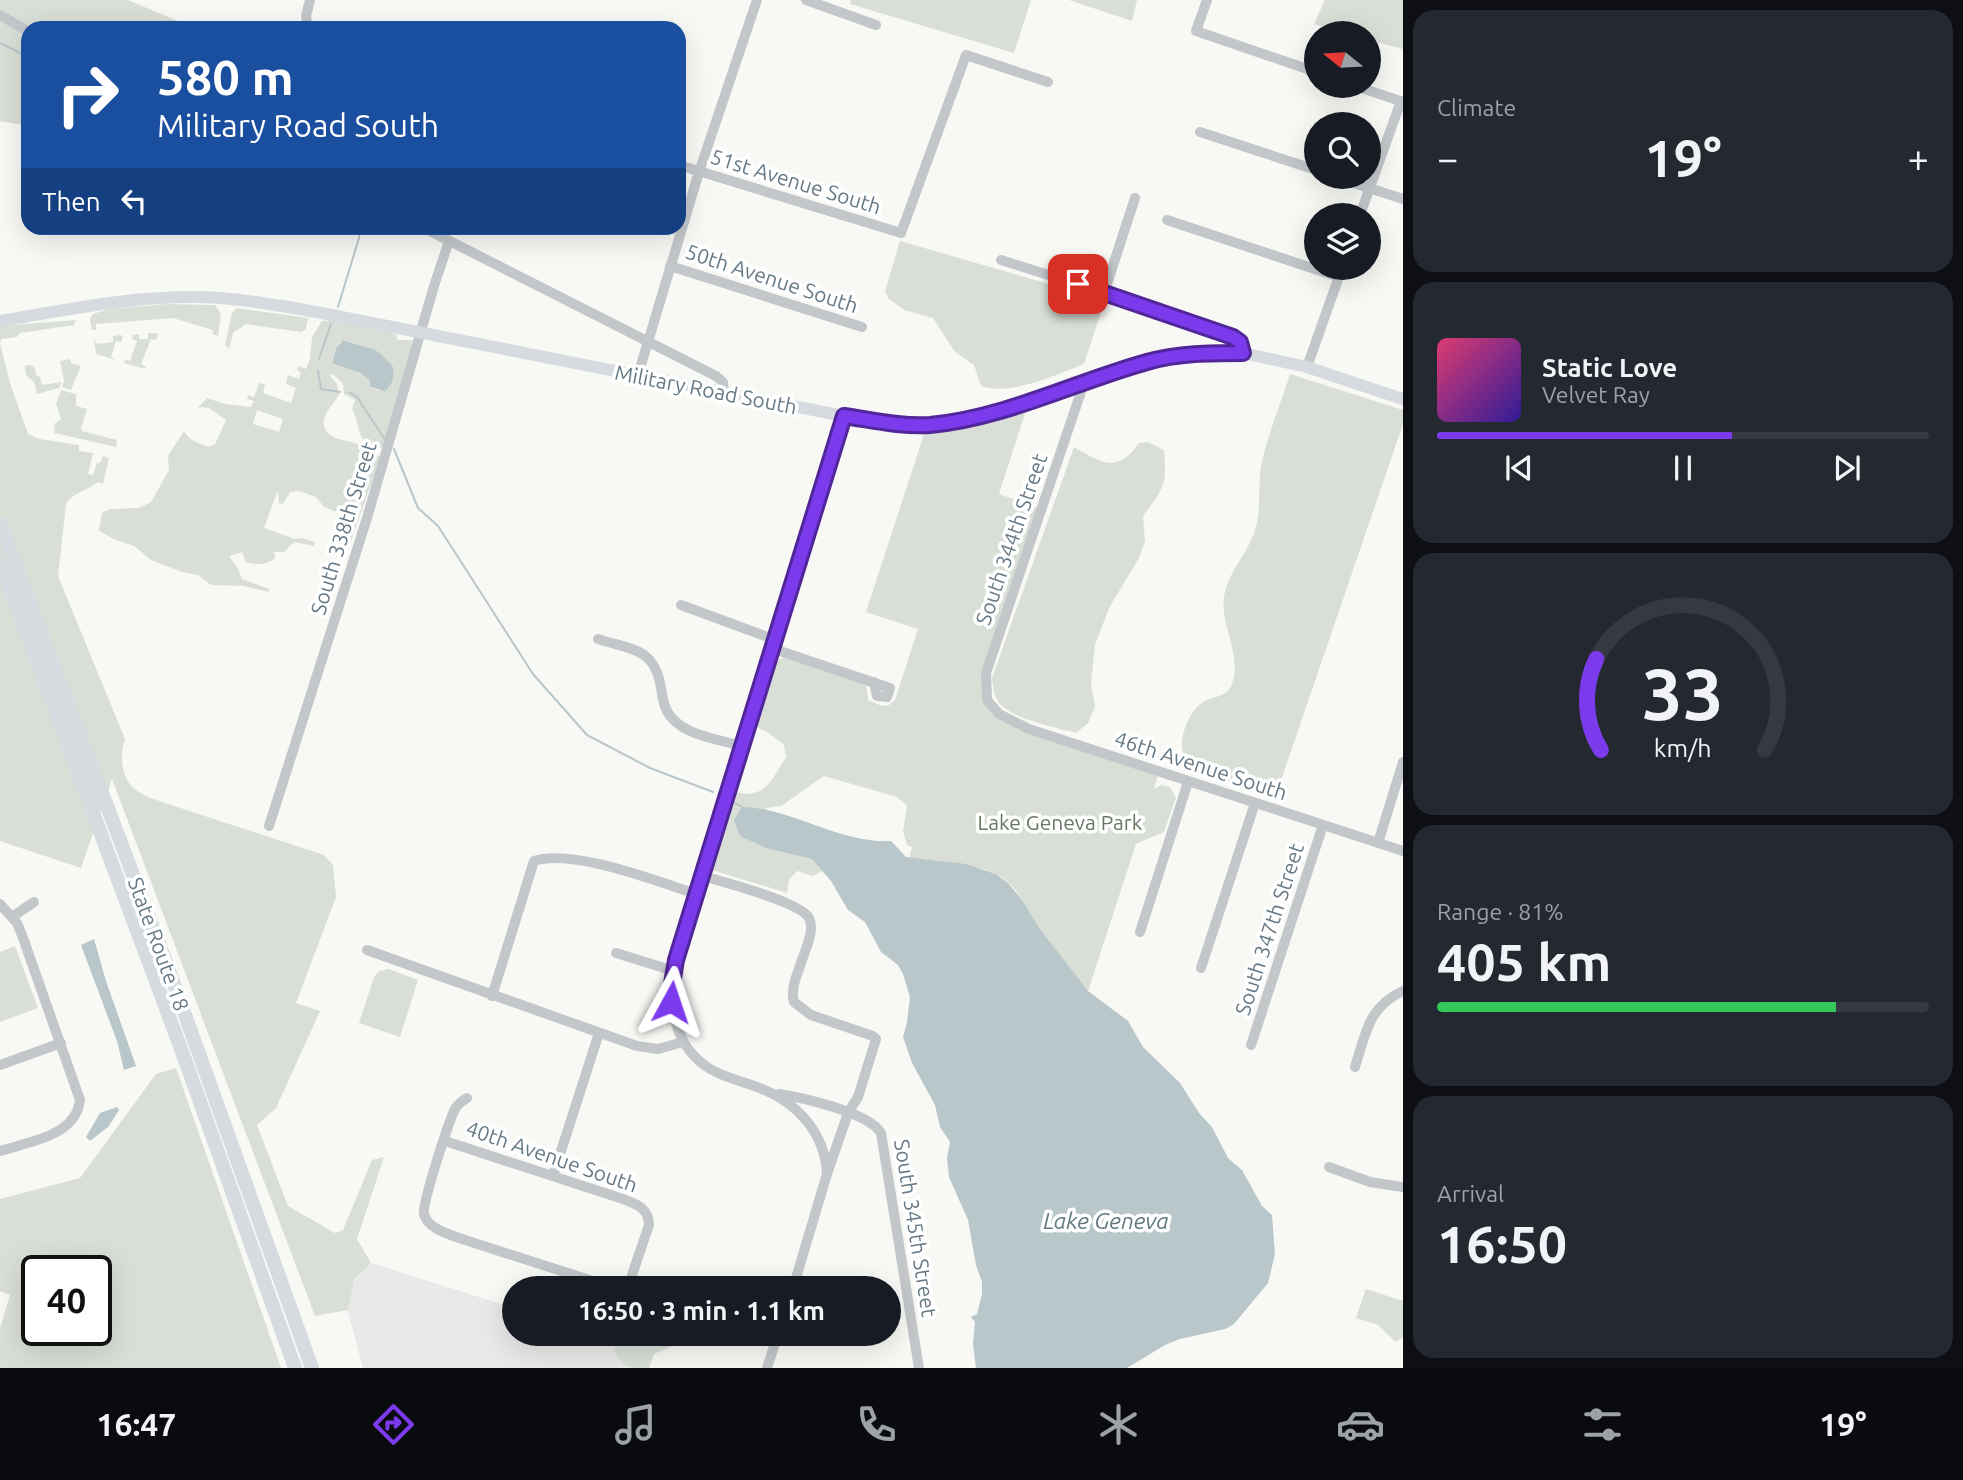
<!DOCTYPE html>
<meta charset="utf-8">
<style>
:root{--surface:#171b24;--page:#242831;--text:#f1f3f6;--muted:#9ea1a6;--line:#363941;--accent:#7c3aed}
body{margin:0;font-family:Ubuntu,sans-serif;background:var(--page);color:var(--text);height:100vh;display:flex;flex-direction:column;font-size:26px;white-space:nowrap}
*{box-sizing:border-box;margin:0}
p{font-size:23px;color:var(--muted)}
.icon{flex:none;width:38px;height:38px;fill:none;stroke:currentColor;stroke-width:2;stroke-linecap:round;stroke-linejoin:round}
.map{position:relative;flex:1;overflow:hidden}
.drawer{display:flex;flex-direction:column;gap:10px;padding:10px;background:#0d0f14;width:560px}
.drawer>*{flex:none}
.top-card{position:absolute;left:21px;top:21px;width:665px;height:214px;border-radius:21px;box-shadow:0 7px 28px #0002;background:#1a4fa0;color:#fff;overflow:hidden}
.needle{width:46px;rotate:288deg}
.tools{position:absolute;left:1304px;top:21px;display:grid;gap:14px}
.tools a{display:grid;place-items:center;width:77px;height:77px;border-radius:50%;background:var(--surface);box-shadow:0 7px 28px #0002;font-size:35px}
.speed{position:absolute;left:21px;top:1255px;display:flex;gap:14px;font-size:35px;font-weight:700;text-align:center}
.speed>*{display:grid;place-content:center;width:91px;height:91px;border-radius:50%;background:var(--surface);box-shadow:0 7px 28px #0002;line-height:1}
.speed .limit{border:4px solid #111;border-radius:10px;background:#fff;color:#111}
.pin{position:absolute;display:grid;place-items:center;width:60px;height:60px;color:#fff;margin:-30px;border-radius:14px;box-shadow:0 4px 10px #0006}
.me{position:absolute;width:77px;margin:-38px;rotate:5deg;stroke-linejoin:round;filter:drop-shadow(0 0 5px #0008)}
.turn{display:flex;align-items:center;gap:24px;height:147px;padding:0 21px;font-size:32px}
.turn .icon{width:91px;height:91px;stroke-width:2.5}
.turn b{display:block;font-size:49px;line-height:60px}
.then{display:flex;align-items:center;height:66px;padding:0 21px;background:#0003;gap:14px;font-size:26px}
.big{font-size:52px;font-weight:700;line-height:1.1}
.drawer .tile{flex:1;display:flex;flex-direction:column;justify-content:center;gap:10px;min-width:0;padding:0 24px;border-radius:21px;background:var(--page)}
.drawer .dial{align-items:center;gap:0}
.dial svg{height:182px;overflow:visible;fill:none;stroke:var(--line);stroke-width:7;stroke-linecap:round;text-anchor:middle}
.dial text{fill:var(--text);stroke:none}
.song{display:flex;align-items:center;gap:21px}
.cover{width:84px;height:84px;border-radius:10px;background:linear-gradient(135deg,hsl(340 70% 55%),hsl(250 70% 35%))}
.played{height:7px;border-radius:4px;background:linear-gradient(90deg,var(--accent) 60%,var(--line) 60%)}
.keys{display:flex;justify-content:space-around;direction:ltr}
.heat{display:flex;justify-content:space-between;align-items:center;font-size:38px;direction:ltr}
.charge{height:10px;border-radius:5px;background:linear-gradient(90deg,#34c759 81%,var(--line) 0)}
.trip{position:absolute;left:502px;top:1276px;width:399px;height:70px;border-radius:35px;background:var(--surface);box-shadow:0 7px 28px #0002;font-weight:700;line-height:70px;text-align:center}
.menu{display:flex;height:112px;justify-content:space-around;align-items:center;background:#090b0e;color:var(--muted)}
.menu .icon{width:49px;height:49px}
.menu .current{color:var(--accent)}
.menu b{font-size:32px;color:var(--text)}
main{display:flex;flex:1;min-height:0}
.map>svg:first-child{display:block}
.built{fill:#e8e9e8}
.green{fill:#d9dfd6;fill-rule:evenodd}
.water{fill:#b9c6ca}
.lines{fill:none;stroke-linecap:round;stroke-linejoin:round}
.stream{stroke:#b9c6ca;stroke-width:2}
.minor{stroke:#c3c7ca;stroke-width:10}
.major{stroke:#d6dbdf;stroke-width:12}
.highway{stroke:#d6dbdf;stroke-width:14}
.route-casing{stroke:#51269a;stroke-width:18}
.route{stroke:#7c3aed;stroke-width:12}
.labels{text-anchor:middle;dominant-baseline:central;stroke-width:7;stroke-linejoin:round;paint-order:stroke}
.street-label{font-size:21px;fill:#667986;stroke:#fff}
.park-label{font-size:21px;fill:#667861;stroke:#fff}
.water-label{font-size:23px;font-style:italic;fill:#627a82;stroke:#fff}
</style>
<main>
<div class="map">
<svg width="1403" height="1368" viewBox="0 0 1403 1368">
<rect width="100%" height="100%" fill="#f8f8f5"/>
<path class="built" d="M371,1263L514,1308V1334H596L628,1343L639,1368H363L341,1286Z"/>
<g class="green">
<path d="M0,0H128L194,28H28V126L0,121Z"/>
<path d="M851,0H1031L1014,53L850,4Z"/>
<path d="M1069,0H1137L1132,21Z"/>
<path d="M1325,0H1403V49L1369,40L1368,33H1346L1314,24Z"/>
<path d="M900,241L1105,300L1084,364C1055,375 1012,396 981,386L974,365L955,352L933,318L904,310L888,298L885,291Z"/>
<path d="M167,304L215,305L221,314L218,336L213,334V330L173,318L96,324V330H92L90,319L93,314L109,309Z"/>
<path d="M237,308L308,318L306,329L301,332L246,324L233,333L229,349L225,345L232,313Z"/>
<path d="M76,320L74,325L20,333L17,337L2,339L0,343L10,383L28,434L39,439L79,445V451L93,453L88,474L93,475L97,463H100L103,456L109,458L103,484L98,482C87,491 73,492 66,504L58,576L125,739C119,754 121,779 136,790C143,796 154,799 162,802L324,855L333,865L336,897L296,1003L320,1011L276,1108L257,1125L288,1206L335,1233L343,1230L372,1160L384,1157L357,1239L371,1263L354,1279L348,1310L315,1316L112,779L81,868L0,841V326Z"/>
<path d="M322,321C342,320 379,325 396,335L398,340H413L411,343L415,345L383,447L380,448L364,441C357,431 358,419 352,409L355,400L344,394L343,383L332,374L329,375L337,384L339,394C335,403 326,410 324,419C321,437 340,439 351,442C360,444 370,451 378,455L380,458L349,547L344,550L338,548L334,543L342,514L324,507L316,497L299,491L290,492L283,504L279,503L278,490L264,528L295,539L302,538L315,542L314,546L294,542L284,552H274L275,558C267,565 256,565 246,562L242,552L229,556L238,569L242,579L269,589V592L243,586L211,585L198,575L182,572L151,560L134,546L116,540L99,531L102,513L110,509L139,508L151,502L169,470L168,456L184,431C187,439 200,444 209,447L215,444L226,420L209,408L202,407L197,409L207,398L225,404L251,407L254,401L247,399L248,395L254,397L259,383L265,384L263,393L291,403L296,388L286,384L288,375L299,379L301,373L297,370L298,366L306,369L310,359L312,337ZM345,340L378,351L380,391L370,387V379L365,376L332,361L339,343ZM257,410L283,419L279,432L253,424Z"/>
<path d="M148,333H156L158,335L156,340L151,339L141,364L146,367L145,369L124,363L125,360L130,361L137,341L132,339L133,335L139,334V339H148Z"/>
<path d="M113,336L121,335L123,337L121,342L116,341L111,357L116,360L96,354L94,339L97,344L113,342Z"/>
<path d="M70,359L71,363L81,366L71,390L62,387L64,381L60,361Z"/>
<path d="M31,365L35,368L36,375L40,377L42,385L62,382L59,388L37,394L34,382L26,375L25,366Z"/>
<path d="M1290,374L1403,410V424L1276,795C1255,789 1192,777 1184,757C1177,740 1189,709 1205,701C1218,695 1228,697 1233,681C1241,654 1220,625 1224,597C1228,571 1248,554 1255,530C1262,508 1257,483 1262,461C1269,431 1281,403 1290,374Z"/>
<path d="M61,390L76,394V406L87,409L81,428L82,431L117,440L116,447L54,433L55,423L61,419L56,404Z"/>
<path d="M1029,401L999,494L1042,509L985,690L999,714L1159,772L1154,789L1161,785L1170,787L1176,798L1164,832L1136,844L1088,991C1071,970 1053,949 1038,927C1026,908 1016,882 994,873C967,862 938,861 909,858L912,847L907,845L903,831L907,805L897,797L824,776L781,806L766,808L803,857L812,859L824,870L813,876L797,871L789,880L787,893L712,870L736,792C765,800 772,779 786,757L784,745L769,733L754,726L772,664L785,656L866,682L868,700L882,706L889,705L895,700L918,629L866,612L927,425Z"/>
<path d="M1148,442L1164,450C1167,486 1164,488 1143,516L1145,541L1139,558L1109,608L1095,645L1091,683L1095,707L1088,723L1076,733C1056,727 1008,719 997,700C993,693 993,685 992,678L1074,447C1102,463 1117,474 1139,443Z"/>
<path d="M15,946L38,1008L0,1022V952Z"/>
<path d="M389,969L418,980L400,1037L359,1023L374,977L379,971Z"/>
<path d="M176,1068L281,1368H0V1328L10,1295L0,1291V1199L80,1178L156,1074ZM37,1270H96V1330H37Z"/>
<path d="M1366,1289L1403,1301V1337L1396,1342L1378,1325L1356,1318Z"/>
<path d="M656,1334H686L679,1343L654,1354L649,1368C627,1368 624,1368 614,1351L619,1338Z"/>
</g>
<g class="water">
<path d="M343,340L376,350L392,365C396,374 392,386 385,391L370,387V380L360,373L335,364L332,362L337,347Z"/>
<path d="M742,807C796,809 837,843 891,841L906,857L966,864L996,874L1008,883L1023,901L1039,928L1078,978L1088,991L1128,1021L1143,1047L1180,1083L1199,1113L1212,1127L1228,1158L1242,1170L1262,1206L1272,1215L1275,1254L1268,1283L1234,1324L1225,1329L1180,1339L1165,1345L1127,1368H976L973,1344L975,1322L971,1317L977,1314L982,1294V1282L976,1265L968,1220L949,1177L947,1158L950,1142L940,1127L935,1105L912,1063L903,1037L907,1022L910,997L903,974L898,965L881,952L865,922L848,910L831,881L812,859L766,848L740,836L734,820Z"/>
<path d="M94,939L106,981L136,1066L124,1070L117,1041L81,945Z"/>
<path d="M117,1107L119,1110L108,1127L90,1141L86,1137L100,1113Z"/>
</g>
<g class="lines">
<g class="stream">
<path d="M0,43L28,57"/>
<path d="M338,307L359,238L360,228"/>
<path d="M319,359L331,324"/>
<path d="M318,370L321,389L340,392"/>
<path d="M349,392L357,397L384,438"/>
<path d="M394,449L418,508L438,526L533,674L587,735L650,768L713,792"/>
<path d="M735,803L742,807"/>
</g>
<g class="minor">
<path d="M806,0L876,25"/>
<path d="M1207,0L1196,31L1316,72"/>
<path d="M0,15L28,31"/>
<path d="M308,28L306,16L310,0"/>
<path d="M524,28L525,27"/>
<path d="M1356,86L1403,102"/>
<path d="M1200,132L1316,170"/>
<path d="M679,165L901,233L966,55L1048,82"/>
<path d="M1335,177L1403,199"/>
<path d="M1360,215L1401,101"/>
<path d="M1167,220L1339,277"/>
<path d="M424,228L716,376L723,382L724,392"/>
<path d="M1001,260L1115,296L1233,337L1240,342L1243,353"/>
<path d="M670,266L862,327"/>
<path d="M1104,293L1135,198"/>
<path d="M1307,367L1342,268"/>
<path d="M638,375L699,172L757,0"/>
<path d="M1084,383L986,673L987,700L999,714L1029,729L1403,851"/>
<path d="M681,605L776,640"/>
<path d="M598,639C632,650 655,648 661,688C663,699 664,710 672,718C687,736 721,740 742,746"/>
<path d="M774,649L890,688L887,697L877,696L874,682"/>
<path d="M269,826L367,518L434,286L449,241"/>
<path d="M1378,843L1403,762"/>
<path d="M703,876C723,882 801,902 809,918C815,930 806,948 802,960C798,973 790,988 794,1002L811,1015L873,1036L876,1039L858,1097L848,1113L827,1174L793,1288"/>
<path d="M0,904L17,923L22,935L80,1100C76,1136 29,1142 0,1151"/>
<path d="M12,917L34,902"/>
<path d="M1140,932L1188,782"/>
<path d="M367,950L637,1046L658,1049L683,1042"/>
<path d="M616,953L674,971"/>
<path d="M1201,968L1255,803"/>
<path d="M492,996L534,861C572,848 658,882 697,894"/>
<path d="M1251,1045L1323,825"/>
<path d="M0,1065L61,1043"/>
<path d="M1355,1067C1366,1033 1368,1007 1403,991"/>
<path d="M779,1094C803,1098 868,1112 881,1133L919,1368"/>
<path d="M445,1141L623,1199C636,1204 649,1208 649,1225L630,1281L617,1286L599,1283L459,1238C448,1234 427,1228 424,1214C422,1203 449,1121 455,1109C458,1104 462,1101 467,1098"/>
<path d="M1329,1167L1370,1182L1403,1187"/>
<path d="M827,1174C825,1132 796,1101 757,1087C742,1081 726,1078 712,1070C672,1047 667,1001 676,960L844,416"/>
<path d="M553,1176L599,1033"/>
<path d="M767,1368L778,1334"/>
</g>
<path class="major" d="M0,321C65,310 132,296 198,297C238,298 277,305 316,312L844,416L892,423L927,425L944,423L979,416L1149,361L1210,353H1243L1307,367L1403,399"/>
<g class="highway">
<path d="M0,523L166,962L312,1368"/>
<path d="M0,563L184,1057L295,1368"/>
</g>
</g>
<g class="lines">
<defs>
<path id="route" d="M671,1002L672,984L676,960L844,416C872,420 901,427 930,425C1005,418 1075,382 1147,362C1178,353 1211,353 1243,353L1240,342L1233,337L1078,284"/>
</defs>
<use href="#route" class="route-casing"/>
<use href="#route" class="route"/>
</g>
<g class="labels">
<g class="street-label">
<text transform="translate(796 181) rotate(17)">51st Avenue South</text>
<text transform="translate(772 278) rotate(18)">50th Avenue South</text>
<text transform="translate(706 389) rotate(11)">Military Road South</text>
<text transform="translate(343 528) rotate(-73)">South 338th Street</text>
<text transform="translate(1011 539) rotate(-71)">South 344th Street</text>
<text transform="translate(1201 765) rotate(18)">46th Avenue South</text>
<text transform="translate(1269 929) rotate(-72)">South 347th Street</text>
<text transform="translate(159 944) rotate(70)">State Route 18</text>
<text transform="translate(552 1156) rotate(19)">40th Avenue South</text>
<text transform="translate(916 1228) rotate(81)">South 345th Street</text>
</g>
<g class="park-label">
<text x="1060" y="822">Lake Geneva Park</text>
</g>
<g class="water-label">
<text x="1106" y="1220">Lake Geneva</text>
</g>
</g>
</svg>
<div class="tools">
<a><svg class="needle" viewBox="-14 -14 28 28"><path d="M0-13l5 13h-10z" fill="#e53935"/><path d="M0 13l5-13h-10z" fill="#9ea1a6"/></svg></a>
<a><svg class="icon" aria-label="search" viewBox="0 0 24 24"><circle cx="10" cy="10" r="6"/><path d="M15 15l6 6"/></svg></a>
<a><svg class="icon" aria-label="layers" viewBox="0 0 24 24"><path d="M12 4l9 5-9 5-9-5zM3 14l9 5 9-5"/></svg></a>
</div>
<div class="speed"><div class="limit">40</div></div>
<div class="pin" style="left:1078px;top:284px;background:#d93025"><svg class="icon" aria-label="arrive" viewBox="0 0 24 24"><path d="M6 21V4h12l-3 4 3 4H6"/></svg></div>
<svg class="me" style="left:671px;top:1002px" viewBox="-20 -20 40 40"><path d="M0-17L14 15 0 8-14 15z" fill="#7c3aed" stroke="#fff" stroke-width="4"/></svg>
<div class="trip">16:50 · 3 min · 1.1 km</div>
<div class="top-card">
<div class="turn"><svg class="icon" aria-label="right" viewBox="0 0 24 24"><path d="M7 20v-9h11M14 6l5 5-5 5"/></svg><div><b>580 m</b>Military Road South</div></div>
<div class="then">Then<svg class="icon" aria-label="left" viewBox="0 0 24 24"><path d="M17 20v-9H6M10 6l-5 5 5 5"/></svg></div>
</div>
</div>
<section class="drawer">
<div class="tile"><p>Climate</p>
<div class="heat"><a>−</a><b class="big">19°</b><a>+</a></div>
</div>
<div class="tile">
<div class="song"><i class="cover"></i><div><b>Static Love</b><p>Velvet Ray</p></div></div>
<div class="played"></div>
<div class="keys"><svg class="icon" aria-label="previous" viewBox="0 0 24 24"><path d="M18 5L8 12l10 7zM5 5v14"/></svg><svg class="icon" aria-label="pause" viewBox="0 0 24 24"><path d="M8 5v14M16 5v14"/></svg><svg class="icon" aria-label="next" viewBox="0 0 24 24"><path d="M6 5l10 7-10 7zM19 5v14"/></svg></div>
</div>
<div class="tile dial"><svg viewBox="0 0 100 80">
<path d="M14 69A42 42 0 1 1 86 69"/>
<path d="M14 69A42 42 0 0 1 12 29" stroke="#7c3aed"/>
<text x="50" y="56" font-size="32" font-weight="700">33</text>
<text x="50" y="72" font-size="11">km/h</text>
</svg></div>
<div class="tile"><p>Range · 81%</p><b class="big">405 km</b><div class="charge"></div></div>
<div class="tile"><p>Arrival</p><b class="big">16:50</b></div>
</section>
</main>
<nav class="menu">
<b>16:47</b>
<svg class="icon current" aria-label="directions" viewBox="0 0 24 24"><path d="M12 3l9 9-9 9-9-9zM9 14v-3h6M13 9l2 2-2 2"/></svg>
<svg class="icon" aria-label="music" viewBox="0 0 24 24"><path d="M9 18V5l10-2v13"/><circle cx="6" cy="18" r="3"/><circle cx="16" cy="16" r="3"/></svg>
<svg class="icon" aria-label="phone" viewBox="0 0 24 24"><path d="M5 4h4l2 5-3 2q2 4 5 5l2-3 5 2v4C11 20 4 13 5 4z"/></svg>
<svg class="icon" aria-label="climate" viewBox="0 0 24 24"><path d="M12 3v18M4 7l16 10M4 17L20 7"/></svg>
<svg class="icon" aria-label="car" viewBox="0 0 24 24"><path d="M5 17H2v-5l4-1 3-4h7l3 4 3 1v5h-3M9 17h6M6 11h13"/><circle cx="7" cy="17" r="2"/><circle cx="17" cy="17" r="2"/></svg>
<svg class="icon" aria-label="filters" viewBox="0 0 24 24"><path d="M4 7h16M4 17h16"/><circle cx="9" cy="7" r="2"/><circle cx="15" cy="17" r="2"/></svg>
<b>19°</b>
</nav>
